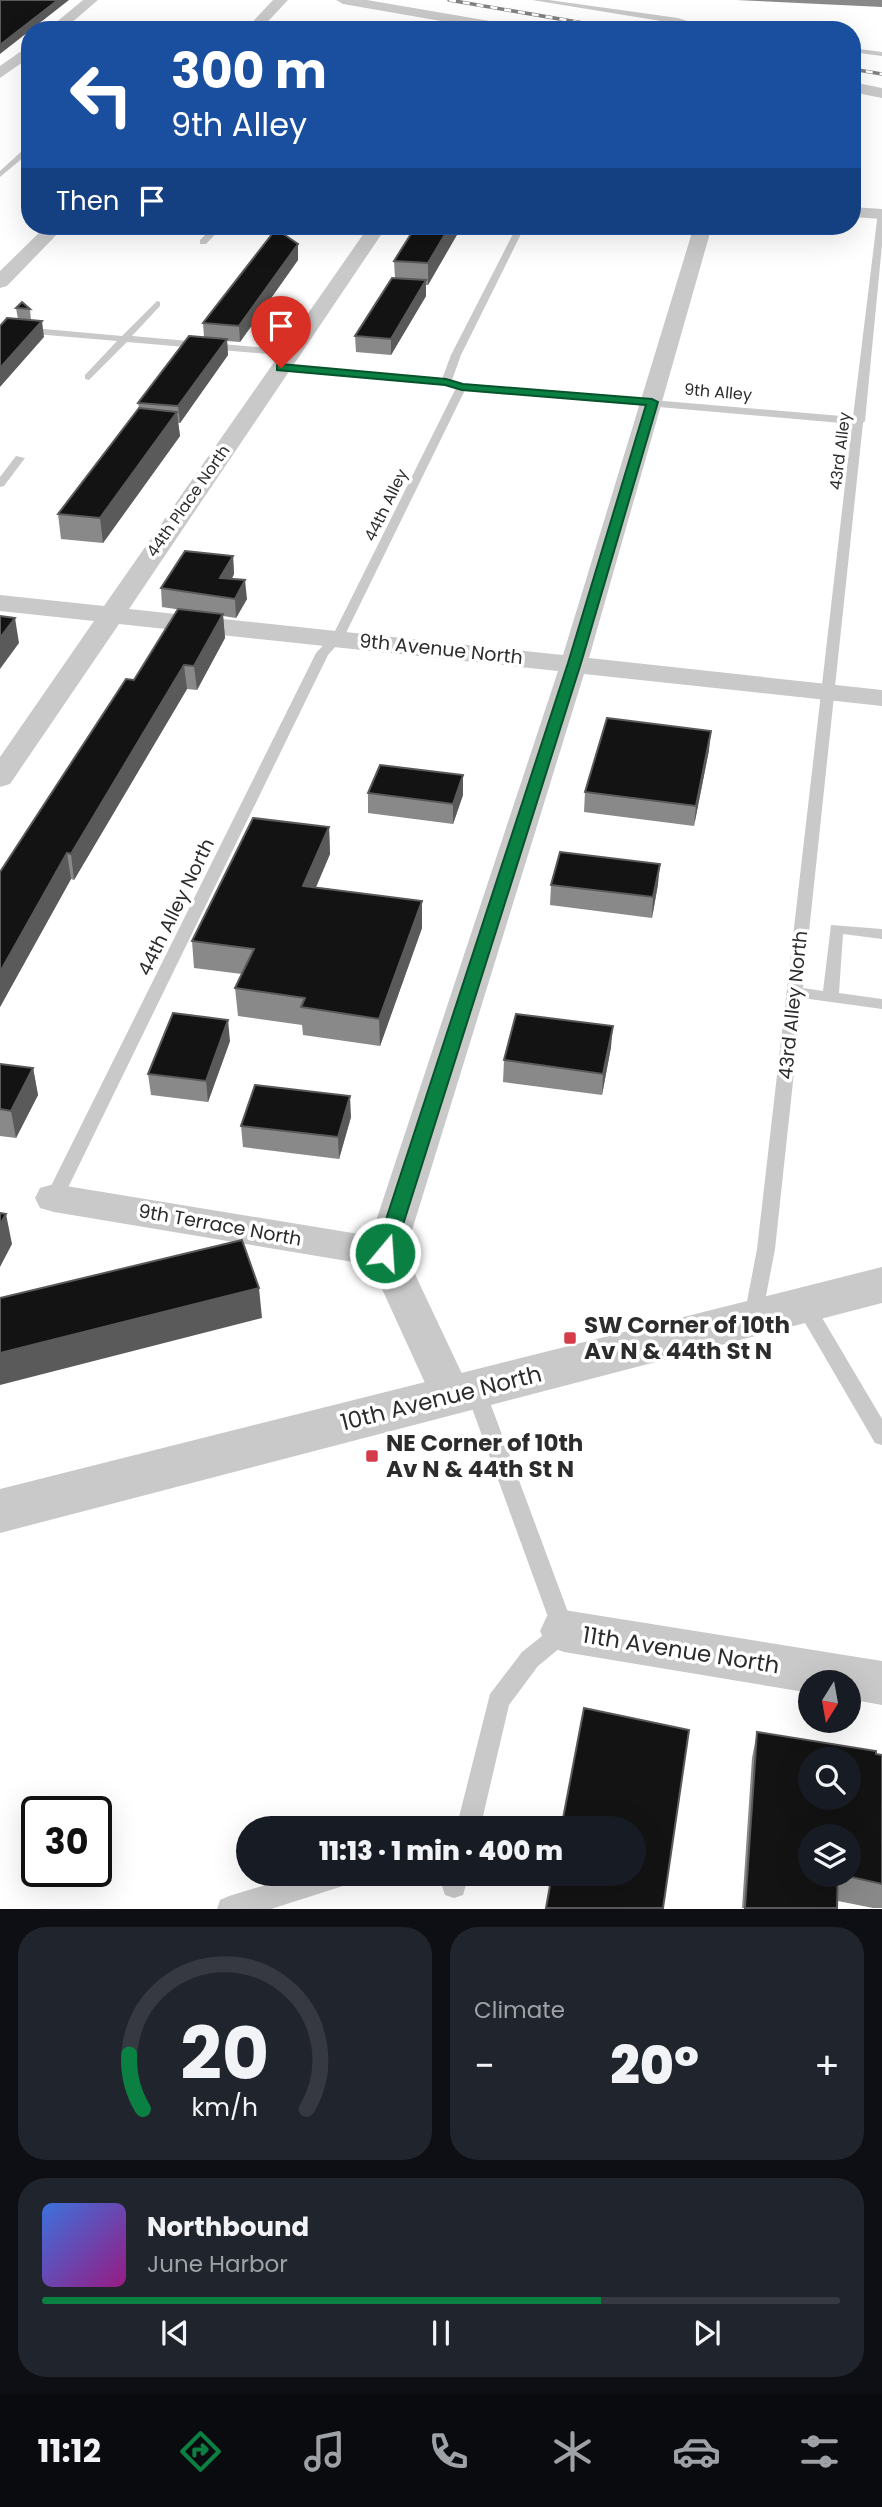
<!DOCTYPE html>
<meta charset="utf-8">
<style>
:root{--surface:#171b24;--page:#20242c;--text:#f1f3f6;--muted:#9ea1a6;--line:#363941;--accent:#0b8043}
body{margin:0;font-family:Poppins,sans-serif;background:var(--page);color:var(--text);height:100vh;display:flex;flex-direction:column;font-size:26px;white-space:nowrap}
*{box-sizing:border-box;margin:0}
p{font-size:23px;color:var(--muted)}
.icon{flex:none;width:38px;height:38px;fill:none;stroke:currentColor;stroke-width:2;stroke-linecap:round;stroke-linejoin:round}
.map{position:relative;height:1909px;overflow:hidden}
.side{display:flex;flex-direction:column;gap:18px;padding:18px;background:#0d0f14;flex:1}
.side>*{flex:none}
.hud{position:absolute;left:21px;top:21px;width:840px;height:214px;border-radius:28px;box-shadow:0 7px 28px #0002;background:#1a4fa0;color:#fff;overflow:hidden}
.needle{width:46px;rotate:191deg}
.fabs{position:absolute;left:798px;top:1670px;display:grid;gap:14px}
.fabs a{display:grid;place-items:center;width:63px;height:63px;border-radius:50%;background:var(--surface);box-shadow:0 7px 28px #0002;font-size:35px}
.speed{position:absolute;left:21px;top:1796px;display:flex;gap:14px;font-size:35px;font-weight:700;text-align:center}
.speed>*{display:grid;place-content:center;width:91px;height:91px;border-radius:50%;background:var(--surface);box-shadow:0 7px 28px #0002;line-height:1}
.speed .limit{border:4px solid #111;border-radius:10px;background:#fff;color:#111}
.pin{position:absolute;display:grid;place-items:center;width:60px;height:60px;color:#fff;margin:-72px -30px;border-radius:50% 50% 50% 0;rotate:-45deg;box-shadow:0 0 7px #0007}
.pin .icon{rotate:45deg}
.me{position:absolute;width:77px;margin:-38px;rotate:18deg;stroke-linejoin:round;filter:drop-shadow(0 0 5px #0008)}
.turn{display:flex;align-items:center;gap:24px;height:147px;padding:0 35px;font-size:32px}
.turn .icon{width:91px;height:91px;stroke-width:2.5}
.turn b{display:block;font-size:49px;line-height:60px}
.then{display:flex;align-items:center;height:66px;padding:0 35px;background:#0003;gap:14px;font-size:26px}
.big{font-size:52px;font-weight:800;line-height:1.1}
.side .tile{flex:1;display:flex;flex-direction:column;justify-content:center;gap:10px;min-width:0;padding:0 24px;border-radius:28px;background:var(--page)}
.side .dial{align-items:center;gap:0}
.dial svg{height:182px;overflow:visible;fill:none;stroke:var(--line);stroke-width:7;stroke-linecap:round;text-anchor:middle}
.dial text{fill:var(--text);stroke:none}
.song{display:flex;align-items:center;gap:21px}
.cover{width:84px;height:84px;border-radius:10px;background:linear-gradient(135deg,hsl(220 70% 55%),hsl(310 70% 35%))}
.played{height:7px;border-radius:4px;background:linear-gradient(90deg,var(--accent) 70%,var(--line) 70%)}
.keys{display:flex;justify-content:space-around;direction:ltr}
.heat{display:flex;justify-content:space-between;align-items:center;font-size:38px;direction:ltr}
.side .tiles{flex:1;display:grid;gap:18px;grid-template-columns:1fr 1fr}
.tile:last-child{grid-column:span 2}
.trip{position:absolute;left:236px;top:1816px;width:410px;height:70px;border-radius:35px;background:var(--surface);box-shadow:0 7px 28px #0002;font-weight:800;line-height:70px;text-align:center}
.dock{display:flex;height:112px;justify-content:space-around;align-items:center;background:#090b0e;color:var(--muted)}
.dock .icon{width:49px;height:49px}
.dock .on{color:var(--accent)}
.dock b{font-size:32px;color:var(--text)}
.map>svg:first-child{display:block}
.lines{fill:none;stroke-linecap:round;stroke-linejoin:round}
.service{fill:#c9c9c9;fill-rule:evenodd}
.minor{fill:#c9c9c9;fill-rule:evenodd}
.tertiary{fill:#c9c9c9;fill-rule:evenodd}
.rail-casing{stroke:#818181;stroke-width:3.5}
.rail{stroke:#fff;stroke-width:2.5;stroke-dasharray:7;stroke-linecap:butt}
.wall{fill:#898989}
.shaded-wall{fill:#5a5a5a}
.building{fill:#131313;stroke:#5a5a5a;stroke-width:2;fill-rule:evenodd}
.route{fill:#0b8043;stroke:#07532c;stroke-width:2}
.poi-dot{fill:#d53c49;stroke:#fff;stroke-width:2.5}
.labels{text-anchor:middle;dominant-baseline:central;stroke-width:7;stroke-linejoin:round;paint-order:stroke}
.far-street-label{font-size:16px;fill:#2c2c2c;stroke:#fff}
.street-label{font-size:19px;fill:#2c2c2c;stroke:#fff}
.near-poi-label{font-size:23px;font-weight:bold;fill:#2c2c2c;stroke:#fff;text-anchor:start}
.near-street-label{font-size:23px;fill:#2c2c2c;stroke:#fff}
</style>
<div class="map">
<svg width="882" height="1909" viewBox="0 0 882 1909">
<rect width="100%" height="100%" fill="#fff"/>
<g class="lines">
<g class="service">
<path d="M532,0H549L678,18L716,30Z"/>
<path d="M852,48L882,52V56L852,52Z"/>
<path d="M23,150L30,152L0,177V171Z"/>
<path d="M878,212H882V245L865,421L863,423L803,988L823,991L831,925L882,929V939L843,934L839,993L882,999V1009L802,998L775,1249L761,1322L754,1324L747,1322L744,1317L757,1249L852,424L465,390L344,637L328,655L63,1198L60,1203H48L45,1198L316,653L333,635L456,388L445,385L281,371L277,370V366L442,379L451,355L513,234L517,231L521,234L461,355L452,380L463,384L853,417Z"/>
<path d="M214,226H223L206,244H200V240Z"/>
<path d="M157,301L160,302V306L132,336L291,350L296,353L291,356L127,342L89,380L85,379V375L117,341L0,331V325L122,336Z"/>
<path d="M16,456L25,458L4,486L0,487V477Z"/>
<path d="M804,1297L811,1299L882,1419V1445L875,1443L794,1304L797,1299Z"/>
<path d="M475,1381L482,1383L485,1389L575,1631L572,1638L538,1666L509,1705L480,1829H456L490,1694L522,1652L552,1628L465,1389L468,1383Z"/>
<path d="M302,1874H355L352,1883L343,1886L271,1909H217L220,1900L229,1896Z"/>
<path d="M445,1874H469L463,1895L454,1898L445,1895L442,1886Z"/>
</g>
<g class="minor">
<path d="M83,0H98L63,30H47Z"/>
<path d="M273,0H288L260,30H245Z"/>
<path d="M336,0H367L519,26L526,30H493L343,4Z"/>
<path d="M30,45V57L0,78V66Z"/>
<path d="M852,82L882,88V98L852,92Z"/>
<path d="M852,207L882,209V219L852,217Z"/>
<path d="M46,226H65L7,286L0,288V271Z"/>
<path d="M369,226H387L129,609L563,655L694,226H712L589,658L882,690V706L584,674L405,1253L472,1395L466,1407L451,1412L436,1407L371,1265L54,1212L40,1208L35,1198L40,1188L54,1184L371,1236L558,671L119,624L10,784L0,787V757L94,621L0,611V595L104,606Z"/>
<path d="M564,1610L882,1661V1705L849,1699V1682H810V1693L564,1652L547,1646L540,1631L547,1616Z"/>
</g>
<path class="tertiary" d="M882,1267V1303L0,1533V1489Z"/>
<defs>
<g id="rail">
<path d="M449,0L624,30"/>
<path d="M852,69L882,74"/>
</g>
</defs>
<use href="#rail" class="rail-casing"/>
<use href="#rail" class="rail"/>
</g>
<g class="wall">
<path d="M736,0H882V7Z"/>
<path d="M462,226L428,285H426V296L391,355L356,352L355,336L395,278L394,261Z"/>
<path d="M298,244V260L240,342L227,341L228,355L180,423H178L180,436L103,543L61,539L58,514L139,408L138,403L204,337L203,323Z"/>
<path d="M16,308L30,309L31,320L44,337L18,319Z"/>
<path d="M233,556L234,574L232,579L247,599L236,618L223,616L225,638L197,690L187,689L74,880L71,879L0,1007V872L134,680L188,611L162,607L161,588Z"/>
<path d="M709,750L694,826L584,812L585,792Z"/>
<path d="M368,793L463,795L453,824L368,813Z"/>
<path d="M329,827L330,854L316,887L422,901V928L380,1046L303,1035L302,1025L238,1016L235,988L242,974L194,968L192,941Z"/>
<path d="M658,884L652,918L550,905L551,885Z"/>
<path d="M230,1041L208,1102L151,1095L148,1074Z"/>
<path d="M611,1047L602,1095L503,1082L504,1060Z"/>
<path d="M0,1064L33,1068L38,1095L16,1138L0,1136Z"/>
<path d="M351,1117L339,1159L243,1147L241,1126Z"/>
<path d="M757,1732L882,1755V1908H873L838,1901L837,1908H742L752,1758Z"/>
</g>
<g class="shaded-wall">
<path d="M58,0H69L0,54V45Z"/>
<path d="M450,226H462L428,285V263Z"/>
<path d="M298,244V260L240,342L239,326Z"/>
<path d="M426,280V296L391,355V339Z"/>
<path d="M42,321L44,337L0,387V368Z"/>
<path d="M227,339L228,355L180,423L178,406Z"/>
<path d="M177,412L180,436L103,543L100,518Z"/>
<path d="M233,556L234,574L222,596L220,578Z"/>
<path d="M245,580L247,599L236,618L235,599Z"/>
<path d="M223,614L225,638L197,690L194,666Z"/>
<path d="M15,618L19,643L0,669V638Z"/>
<path d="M184,665L187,689L74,880L71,854Z"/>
<path d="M711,731L709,750L694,826L696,806Z"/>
<path d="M463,775V795L453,824V804Z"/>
<path d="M329,827L330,854L305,913L303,886Z"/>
<path d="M67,853L71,879L0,1007V972Z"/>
<path d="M660,864L658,884L652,918L653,897Z"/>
<path d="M422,901V928L380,1046L379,1019Z"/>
<path d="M228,1020L230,1041L208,1102L206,1081Z"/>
<path d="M613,1026L611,1047L602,1095L603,1074Z"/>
<path d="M33,1068L38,1095L16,1138L11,1111Z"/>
<path d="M350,1096L351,1117L339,1159L338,1137Z"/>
<path d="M6,1214L12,1244L0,1267V1225Z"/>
<path d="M259,1288L262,1318L0,1385V1353Z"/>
</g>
<g class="building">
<path d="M0,0H58L0,45Z"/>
<path d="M416,226H450L428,263L394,261Z"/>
<path d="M276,229L298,244L239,326L203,323Z"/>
<path d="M392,278L426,280L391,339L355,336Z"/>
<path d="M22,302L30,309L16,308Z"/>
<path d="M7,318L42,321L0,368V326Z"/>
<path d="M189,336L227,339L178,406L138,403Z"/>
<path d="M139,408L177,412L100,518L58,514Z"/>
<path d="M185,551L233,556L220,578L245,580L235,599L161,588Z"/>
<path d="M178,609L223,614L194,666L184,665L71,854L67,853L0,972V872L126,679L134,680Z"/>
<path d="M0,616L15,618L0,638Z"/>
<path d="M607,718L711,731L696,806L585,792Z"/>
<path d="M380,765L463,775L453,804L368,793Z"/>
<path d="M253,818L329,827L303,886L422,901L379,1019L301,1007L305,998L235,988L254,949L192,941Z"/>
<path d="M560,852L660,864L653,897L551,885Z"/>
<path d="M173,1013L228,1020L206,1081L148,1074Z"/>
<path d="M516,1014L613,1026L603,1074L504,1060Z"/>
<path d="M0,1064L33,1068L11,1111L0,1109Z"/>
<path d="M255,1085L350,1096L338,1137L241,1126Z"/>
<path d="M0,1213L6,1214L0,1225Z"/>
<path d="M242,1240L259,1288L0,1353V1298Z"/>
<path d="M584,1708L689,1730L663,1908H546L552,1874H634V1829H561Z"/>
<path d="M757,1732L876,1751V1754L882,1755V1884L838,1874L837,1908H745ZM810,1759H849V1797H810ZM810,1836H849V1874H810Z"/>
</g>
<path class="route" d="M281,364L446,379L463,384L652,399L658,402L581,663L394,1253L385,1260L375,1253L568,663L646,405L462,390L445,385L277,370V365Z"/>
<g class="poi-dot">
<rect x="563" y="1331" width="14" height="14" rx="3.5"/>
<rect x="365" y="1449" width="14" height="14" rx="3.5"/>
</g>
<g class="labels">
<g class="far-street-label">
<text transform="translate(718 392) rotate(5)">9th Alley</text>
<text transform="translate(840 451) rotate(-83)">43rd Alley</text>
<text transform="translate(188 501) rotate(-55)">44th Place North</text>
<text transform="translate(386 505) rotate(-64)">44th Alley</text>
</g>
<g class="street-label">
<text transform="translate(441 649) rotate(6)">9th Avenue North</text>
<text transform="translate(176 907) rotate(-64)">44th Alley North</text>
<text transform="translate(793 1005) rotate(-84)">43rd Alley North</text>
<text transform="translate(220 1225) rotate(10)">9th Terrace North</text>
</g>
<g class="near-poi-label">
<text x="584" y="1325">SW Corner of 10th<tspan x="584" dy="26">Av N &amp; 44th St N</tspan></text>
<text x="386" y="1443">NE Corner of 10th<tspan x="386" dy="26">Av N &amp; 44th St N</tspan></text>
</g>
<g class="near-street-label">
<text transform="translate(441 1398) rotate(-14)">10th Avenue North</text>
<text transform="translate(681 1650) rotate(9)">11th Avenue North</text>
</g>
</g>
</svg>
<div class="fabs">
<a><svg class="needle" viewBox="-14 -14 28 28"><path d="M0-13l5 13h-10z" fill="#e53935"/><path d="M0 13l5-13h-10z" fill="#9ea1a6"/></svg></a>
<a><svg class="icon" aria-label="search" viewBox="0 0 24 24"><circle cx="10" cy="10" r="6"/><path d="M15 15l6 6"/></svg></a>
<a><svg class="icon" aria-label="layers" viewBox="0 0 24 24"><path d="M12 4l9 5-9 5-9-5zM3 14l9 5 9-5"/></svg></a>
</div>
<div class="speed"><div class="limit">30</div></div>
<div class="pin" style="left:281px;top:368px;background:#d93025"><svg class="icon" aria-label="arrive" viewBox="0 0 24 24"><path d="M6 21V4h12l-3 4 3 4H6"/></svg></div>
<svg class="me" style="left:385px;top:1253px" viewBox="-20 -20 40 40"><circle r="17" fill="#0b8043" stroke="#fff" stroke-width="3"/><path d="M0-11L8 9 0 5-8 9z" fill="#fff"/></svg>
<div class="trip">11:13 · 1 min · 400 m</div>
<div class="hud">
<div class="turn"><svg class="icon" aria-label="left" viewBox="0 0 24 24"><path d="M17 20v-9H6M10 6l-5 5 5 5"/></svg><div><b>300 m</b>9th Alley</div></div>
<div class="then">Then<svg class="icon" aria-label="arrive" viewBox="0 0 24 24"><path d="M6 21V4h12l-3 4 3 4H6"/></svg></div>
</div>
</div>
<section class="side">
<div class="tiles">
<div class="tile dial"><svg viewBox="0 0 100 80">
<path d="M14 69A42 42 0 1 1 86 69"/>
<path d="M14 69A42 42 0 0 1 8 45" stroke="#0b8043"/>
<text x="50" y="56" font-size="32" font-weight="700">20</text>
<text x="50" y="72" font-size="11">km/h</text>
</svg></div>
<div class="tile"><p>Climate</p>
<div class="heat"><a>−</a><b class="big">20°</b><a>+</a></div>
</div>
<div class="tile">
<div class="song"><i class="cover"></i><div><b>Northbound</b><p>June Harbor</p></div></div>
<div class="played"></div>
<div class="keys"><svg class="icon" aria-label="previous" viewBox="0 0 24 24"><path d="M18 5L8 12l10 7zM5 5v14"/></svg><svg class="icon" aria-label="pause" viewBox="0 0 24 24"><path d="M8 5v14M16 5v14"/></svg><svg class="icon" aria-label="next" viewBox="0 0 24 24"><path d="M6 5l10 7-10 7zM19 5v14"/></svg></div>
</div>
</div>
</section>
<nav class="dock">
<b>11:12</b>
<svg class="icon on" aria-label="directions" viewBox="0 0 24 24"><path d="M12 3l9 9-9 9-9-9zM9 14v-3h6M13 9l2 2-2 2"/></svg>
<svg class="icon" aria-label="music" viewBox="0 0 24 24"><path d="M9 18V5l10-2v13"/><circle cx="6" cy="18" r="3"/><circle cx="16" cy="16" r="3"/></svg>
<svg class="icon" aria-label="phone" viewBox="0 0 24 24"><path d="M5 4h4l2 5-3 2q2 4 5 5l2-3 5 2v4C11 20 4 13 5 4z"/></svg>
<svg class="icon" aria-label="climate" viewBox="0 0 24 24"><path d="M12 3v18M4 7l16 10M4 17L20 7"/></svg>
<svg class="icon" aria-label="car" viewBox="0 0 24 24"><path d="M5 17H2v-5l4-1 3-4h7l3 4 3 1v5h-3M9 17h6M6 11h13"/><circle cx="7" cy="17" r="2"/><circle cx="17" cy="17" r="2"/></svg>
<svg class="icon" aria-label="filters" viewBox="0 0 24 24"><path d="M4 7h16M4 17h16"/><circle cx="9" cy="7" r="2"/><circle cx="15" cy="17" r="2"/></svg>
</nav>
